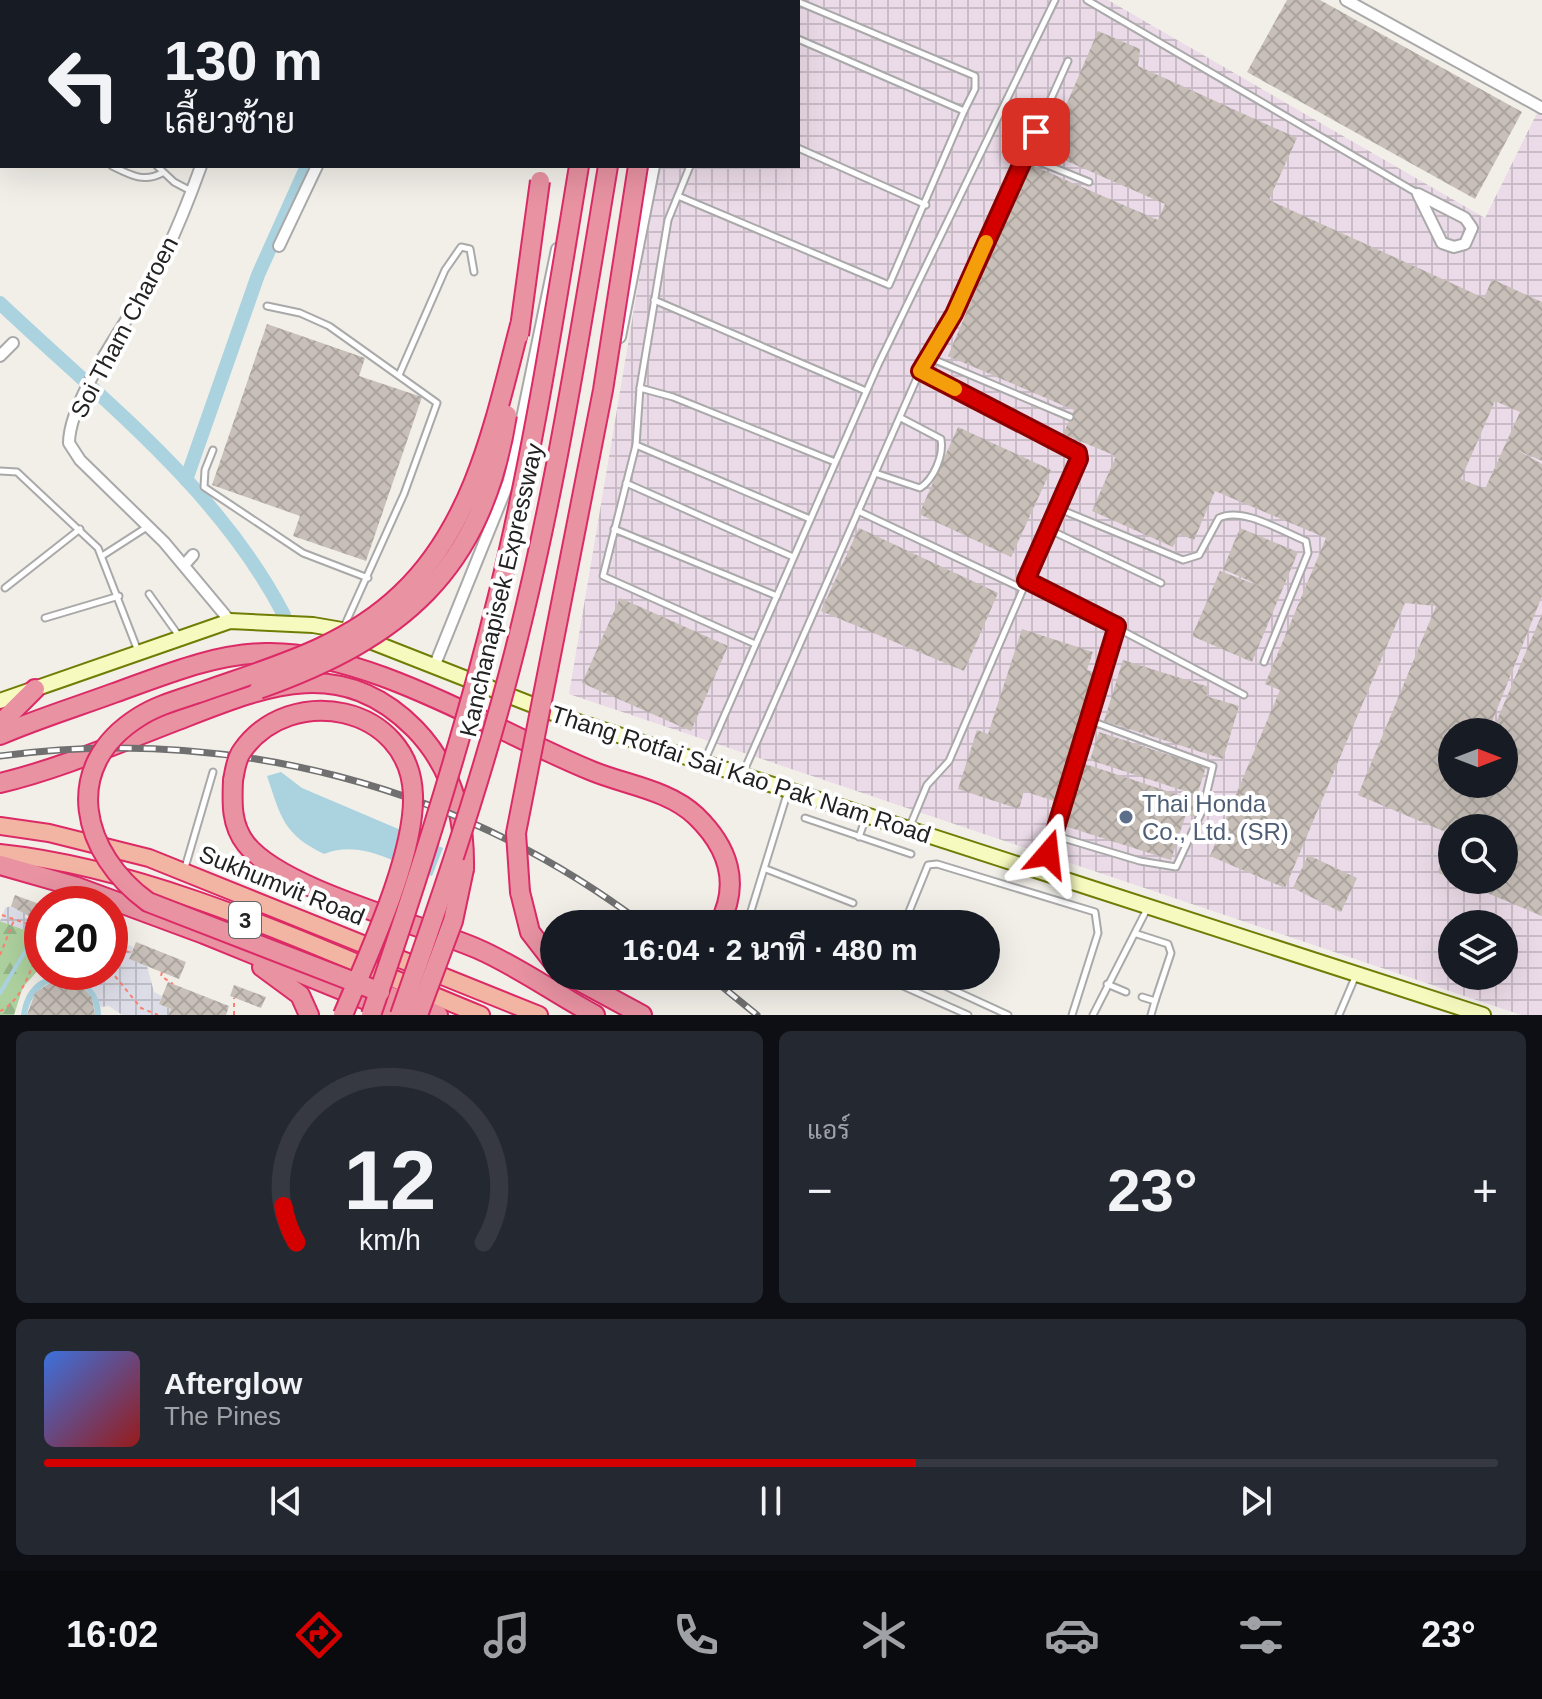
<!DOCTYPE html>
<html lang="th">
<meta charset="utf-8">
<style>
:root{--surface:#171b24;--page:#242831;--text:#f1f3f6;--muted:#9ea1a6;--line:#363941;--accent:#d40000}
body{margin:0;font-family:Helvetica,Sarabun,sans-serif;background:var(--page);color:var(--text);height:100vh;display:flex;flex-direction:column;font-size:30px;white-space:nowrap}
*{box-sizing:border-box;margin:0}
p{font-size:26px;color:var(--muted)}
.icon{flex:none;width:44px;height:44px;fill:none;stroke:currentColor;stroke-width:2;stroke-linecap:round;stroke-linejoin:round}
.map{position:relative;height:1015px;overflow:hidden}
.details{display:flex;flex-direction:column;gap:16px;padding:16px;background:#0d0f14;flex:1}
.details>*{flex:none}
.banner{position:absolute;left:0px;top:0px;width:800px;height:168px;box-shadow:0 8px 32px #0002;background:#171b24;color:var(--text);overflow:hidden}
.needle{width:52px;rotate:90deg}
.fabs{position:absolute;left:1438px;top:718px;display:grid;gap:16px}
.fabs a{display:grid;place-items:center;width:80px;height:80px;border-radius:50%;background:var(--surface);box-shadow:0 8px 32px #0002;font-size:40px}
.speed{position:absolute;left:24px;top:886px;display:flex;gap:16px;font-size:40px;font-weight:700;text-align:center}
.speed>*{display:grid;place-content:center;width:104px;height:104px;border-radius:50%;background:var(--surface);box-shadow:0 8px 32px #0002;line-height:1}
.speed .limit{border:12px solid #d22;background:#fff;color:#111}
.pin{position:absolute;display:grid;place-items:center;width:68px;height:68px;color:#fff;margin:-34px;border-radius:16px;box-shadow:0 4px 12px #0006}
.me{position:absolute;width:88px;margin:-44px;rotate:17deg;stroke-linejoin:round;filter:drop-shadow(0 0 6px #0008)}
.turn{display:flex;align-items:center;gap:28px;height:168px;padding:0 32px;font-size:36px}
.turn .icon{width:104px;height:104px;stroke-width:2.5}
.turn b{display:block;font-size:56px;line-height:68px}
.big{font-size:60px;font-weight:700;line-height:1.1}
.details .tile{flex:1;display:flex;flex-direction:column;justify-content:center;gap:12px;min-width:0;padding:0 28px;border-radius:12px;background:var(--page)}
.details .dial{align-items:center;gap:0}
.dial svg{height:208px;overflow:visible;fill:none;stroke:var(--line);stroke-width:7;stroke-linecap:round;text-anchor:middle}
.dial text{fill:var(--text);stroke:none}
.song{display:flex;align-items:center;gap:24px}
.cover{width:96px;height:96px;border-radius:12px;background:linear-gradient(135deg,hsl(220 70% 55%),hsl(0 70% 35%))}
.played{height:8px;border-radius:4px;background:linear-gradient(90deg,var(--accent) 60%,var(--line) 60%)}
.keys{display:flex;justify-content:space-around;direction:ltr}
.heat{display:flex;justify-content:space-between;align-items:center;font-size:44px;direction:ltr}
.details .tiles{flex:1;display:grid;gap:16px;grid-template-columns:1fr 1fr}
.tile:last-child{grid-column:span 2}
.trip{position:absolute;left:540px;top:910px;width:460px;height:80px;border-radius:40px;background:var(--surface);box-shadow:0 8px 32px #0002;font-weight:700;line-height:80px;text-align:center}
.tabs{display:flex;height:128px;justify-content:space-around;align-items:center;background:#090b0e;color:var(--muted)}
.tabs .icon{width:56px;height:56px}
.tabs .on{color:var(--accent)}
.tabs b{font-size:36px;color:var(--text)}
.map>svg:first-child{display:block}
.industrial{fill:url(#industrial-grid);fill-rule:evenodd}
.forest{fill:url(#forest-firs)}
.plaza{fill:url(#plaza-grid)}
.water{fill:#aad3df}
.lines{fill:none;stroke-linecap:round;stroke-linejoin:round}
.stream{stroke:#aad3df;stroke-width:4}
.canal{stroke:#aad3df;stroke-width:14}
.building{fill:url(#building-cross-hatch);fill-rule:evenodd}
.service-casing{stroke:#a9a9a9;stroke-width:9}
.minor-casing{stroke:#a9a9a9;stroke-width:14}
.secondary-casing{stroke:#707d05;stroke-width:18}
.trunk-casing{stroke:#dc2a67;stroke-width:20}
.motorway-casing{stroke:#dc2a67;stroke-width:22}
.path{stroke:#fa8072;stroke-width:2;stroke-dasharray:4 4;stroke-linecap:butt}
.service{stroke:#fff;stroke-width:5}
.minor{stroke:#fff;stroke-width:10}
.secondary{stroke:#f7fabf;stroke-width:14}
.trunk{stroke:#f2b4a3;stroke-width:16}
.motorway{stroke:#e892a2;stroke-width:18}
.rail-casing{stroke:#707070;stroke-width:7}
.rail{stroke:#fff;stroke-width:4;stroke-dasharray:12;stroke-linecap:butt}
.motorway-bridge-casing{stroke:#dc2a67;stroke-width:22;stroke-linecap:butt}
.motorway-bridge{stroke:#e892a2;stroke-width:18}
.route-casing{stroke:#8a0000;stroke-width:20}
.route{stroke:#d40000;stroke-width:14}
.slow{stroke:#f59e0b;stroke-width:14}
.service-dot{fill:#5c6f8a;stroke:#fff;stroke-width:3}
.labels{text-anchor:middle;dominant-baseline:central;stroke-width:8;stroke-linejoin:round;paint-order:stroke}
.shield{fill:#fff;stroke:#646464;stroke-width:2}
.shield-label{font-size:22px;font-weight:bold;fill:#222}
.street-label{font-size:24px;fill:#222;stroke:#fff}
.service-label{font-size:24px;fill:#4e5e75;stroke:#fff;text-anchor:start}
</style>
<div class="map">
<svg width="1542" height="1015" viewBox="0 0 1542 1015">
<defs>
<pattern id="industrial-grid" width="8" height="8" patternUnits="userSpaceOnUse" patternTransform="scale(2)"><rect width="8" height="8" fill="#ebdbe8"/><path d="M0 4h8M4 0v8" fill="none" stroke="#c9bcc7"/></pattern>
<pattern id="forest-firs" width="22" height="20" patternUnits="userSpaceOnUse" patternTransform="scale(2)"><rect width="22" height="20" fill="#add19e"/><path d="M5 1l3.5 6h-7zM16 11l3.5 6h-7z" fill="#95b388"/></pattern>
<pattern id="plaza-grid" width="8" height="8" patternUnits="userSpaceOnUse" patternTransform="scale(2)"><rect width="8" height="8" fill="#dddde8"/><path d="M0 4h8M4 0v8" fill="none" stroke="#bdbdc7"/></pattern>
<pattern id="building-cross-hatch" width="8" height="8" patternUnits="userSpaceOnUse" patternTransform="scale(2)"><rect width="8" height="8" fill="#c7bfb8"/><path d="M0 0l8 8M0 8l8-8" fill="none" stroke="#aba49e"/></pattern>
</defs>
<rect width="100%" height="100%" fill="#f2efe9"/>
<path class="industrial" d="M685,0H1108L1485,218L1537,113L1542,116V1015H1521L569,694L658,166H798V2ZM1452,732H1504V784H1452ZM1452,828H1504V880H1452ZM1452,924H1504V976H1452Z"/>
<path class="forest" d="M0,921L42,936V966L23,987L14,1015H0Z"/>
<g class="plaza">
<path d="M11,906L27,912L25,917L42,922V936L0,921L5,908Z"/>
<path d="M110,937L133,947L129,959L147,966L154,992L162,996L159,1004L171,1009L168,1015H122L109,1006L101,1007L88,984L77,977L50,975L52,972H110Z"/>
</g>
<g class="water">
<path d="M281,772L302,788L443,848L432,876C394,864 363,839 324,854C283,834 281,817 267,776Z"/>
<path d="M64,974C85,979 101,991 101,1015H95C94,969 35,968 27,1015H21C25,989 38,976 64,974Z"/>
</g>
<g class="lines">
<path class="stream" d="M0,993L29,945"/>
<g class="canal">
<path d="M380,2L381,0"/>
<path d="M0,303C101,399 219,489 284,615"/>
<path d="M186,480L258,275L307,166"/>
</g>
</g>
<g class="building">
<path d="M1287,0H1320L1522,112L1475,199L1247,72Z"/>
<path d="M1098,31L1140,49L1138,66L1297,138L1269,200L1484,298L1492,279L1542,302V461L1517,450L1542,464V596L1488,732H1452V784H1468L1462,799L1469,784H1504V732H1492L1542,614V916L1456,880H1504V828H1452V878L1438,873L1448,833L1358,795L1436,606L1405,603L1285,888L1210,856L1280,690L1265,684L1326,538L1215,491L1194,540L1179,534L1173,547L1092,511L1116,456L1063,434L1074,410L948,356L1029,164L1158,220L1165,204L1046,152ZM1495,401L1520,412L1485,489L1461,479Z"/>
<path d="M267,324L365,358L359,376L422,397L366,561L293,536L300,516L212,485Z"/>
<path d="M958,427L1051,470L1011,557L919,514Z"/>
<path d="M859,528L998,593L964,671L821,611Z"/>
<path d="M1240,528L1298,552L1252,662L1192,636L1220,571L1265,588L1223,569Z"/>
<path d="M620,598L728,646L691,731L582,683Z"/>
<path d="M1022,629L1093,652L1087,670L1096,673L1054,801L1024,791L1019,809L958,789L977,730L988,734Z"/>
<path d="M1123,660L1209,687L1206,696L1239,706L1223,759L1104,721Z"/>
<path d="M1099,732L1206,767L1197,795L1090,760Z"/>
<path d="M1085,764L1200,802L1195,817L1186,814L1171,860L1065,826Z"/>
<path d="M1308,855L1357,878L1341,912L1293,888Z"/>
<path d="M15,895L42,905L41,923L11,906Z"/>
<circle cx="113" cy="931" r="5"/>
<path d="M136,942L186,962L179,979L129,959Z"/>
<path d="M54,980L76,983L85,989L92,998L95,1015H27L35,993Z"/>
<path d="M168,982L229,1006L226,1015H168L171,1009L159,1004Z"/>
<path d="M234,985L266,997L261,1008L230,996Z"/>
</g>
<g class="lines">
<defs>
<g id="service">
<path d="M794,0L975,76V89L964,111L798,39"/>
<path d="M1087,0L1417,193"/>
<path d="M759,2L760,0"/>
<path d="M798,148L926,205"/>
<path d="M1025,156L1089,182"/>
<path d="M112,166C130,175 144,183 162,173"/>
<path d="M157,166L174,182L191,191"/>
<path d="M678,196L889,285L964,111"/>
<path d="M654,300L866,391"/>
<path d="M267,306L300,313L329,326L437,403L404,494L343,629"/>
<path d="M928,357L1070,417"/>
<path d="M399,375L445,270L461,247L470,249L474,272"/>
<path d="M640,388L668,220L690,166"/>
<path d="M636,445L810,519"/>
<path d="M213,450L205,470L204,487L303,553L368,578"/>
<path d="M0,471L17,472L98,548L138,651"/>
<path d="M875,473L920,488C934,479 944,455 941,439L901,418"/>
<path d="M626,483L793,557"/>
<path d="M1057,508L1183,560L1199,555L1219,518C1242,506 1283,532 1306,541L1308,553L1264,662"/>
<path d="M858,511L1021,588"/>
<path d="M614,529L777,596"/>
<path d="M1048,529L1161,583"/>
<path d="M102,556L147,527"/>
<path d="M1026,580L1244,695"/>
<path d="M5,588L80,529"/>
<path d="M149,594L179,636"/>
<path d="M45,618L119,596"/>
<path d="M755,644L603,576L636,445L640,388L673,397L835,462"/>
<path d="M704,762L878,365L1055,0"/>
<path d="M743,773L920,371L954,314L1068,61"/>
<path d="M805,818L911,854"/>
<path d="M910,826L927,785L949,761L1079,459L1067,444L920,371"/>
<path d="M1053,835L1140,861L1176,867L1203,809L1213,766L1091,721"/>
<path d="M859,837L866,817"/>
<path d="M766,869L853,903"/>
<path d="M1043,870L1117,626"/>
<path d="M184,871L213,772"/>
<path d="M747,924L788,791"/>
<path d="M904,924L928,865L937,864L1095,912L1098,933L1072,1015"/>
<path d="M1137,934L1168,944L1171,953L1155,1001L1142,997"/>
<path d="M923,976L1008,1015"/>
<path d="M896,983L968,1015"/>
<path d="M1107,984L1126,992"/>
<path d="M727,985L730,976"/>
<path d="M1093,1015L1147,909"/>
<path d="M1151,1015L1155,1001"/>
<path d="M1339,1015L1356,975"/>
</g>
<g id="minor">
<path d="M248,0V2"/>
<path d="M679,0V2"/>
<path d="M1346,0L1542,108"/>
<path d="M393,2L394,0"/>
<path d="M201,166C187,205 172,243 152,279C129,319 69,399 69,443L80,460L164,542L230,621"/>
<path d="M1418,194L1465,218L1472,228L1465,244L1454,247L1442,243Z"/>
<path d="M279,246L317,166"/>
<path d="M620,337L654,166"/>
<path d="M0,356L13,343"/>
<path d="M185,564L193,555"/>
<path d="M434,667L509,481L557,249"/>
</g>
<path id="secondary" d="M0,701L230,621L313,625L342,630L566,718L1483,1015"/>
<g id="trunk">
<path d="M0,826L49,833L149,858L539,1015"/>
<path d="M0,853C162,870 330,954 481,1015"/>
</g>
<g id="motorway">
<path d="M563,2L564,0"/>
<path d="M606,2V0"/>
<path d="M634,2V0"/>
<path d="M656,2V0"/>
<path d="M0,724L35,689"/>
<path d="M0,735C37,719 76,707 114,693C162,676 213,654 265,653C369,650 495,732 592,771C626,785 669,790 696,816C728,847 741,883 719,924"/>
<path d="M233,780C232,803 231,825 246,844C282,890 421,924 478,949C519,967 556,994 595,1015"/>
<path d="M0,783C59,769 116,744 173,722C259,689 338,651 415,729C452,767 465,816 464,869"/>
<path d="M0,865L77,887L204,934L403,1015"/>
<path d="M520,892L530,932L554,963"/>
<path d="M262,967L300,995L309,1015"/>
<path d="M570,976L642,1015"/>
<path d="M380,992L438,1015"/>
</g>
</defs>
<use href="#service" class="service-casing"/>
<use href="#minor" class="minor-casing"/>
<use href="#secondary" class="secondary-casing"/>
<use href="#trunk" class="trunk-casing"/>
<use href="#motorway" class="motorway-casing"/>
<g class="path">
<path d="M2,915L42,929"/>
<path d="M110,945L131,953"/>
<path d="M0,955L14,920"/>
<path d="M110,970L141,1008L158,1015"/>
<path d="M56,972L57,980"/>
<path d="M162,972L161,976L173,984"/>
<path d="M0,1011C23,1002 37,956 42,933"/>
<path d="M234,1015V998"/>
</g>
<use href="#service" class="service"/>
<use href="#minor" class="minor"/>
<use href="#secondary" class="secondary"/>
<use href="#trunk" class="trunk"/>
<use href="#motorway" class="motorway"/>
<defs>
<g id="rail">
<path d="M0,756C228,725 459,785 643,924"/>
<path d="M709,976L757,1015"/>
</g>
</defs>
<use href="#rail" class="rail-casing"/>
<use href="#rail" class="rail"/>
<defs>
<g id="motorway-bridge">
<path d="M519,335L540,181"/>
<path d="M259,689C402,638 482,571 507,415"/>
<path d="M233,780C235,771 236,759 242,751C290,682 410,705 413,795C415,856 367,957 343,1015"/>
<path d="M520,892L516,833L603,390L638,166"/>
<path d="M380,992L148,902C82,854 59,767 139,717C159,704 185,698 207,690C276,666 347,646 401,594C475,524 495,420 520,325"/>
<path d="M371,1015C419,877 463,738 498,596C533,455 555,310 579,166"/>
<path d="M400,1015C434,917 468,820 496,720C548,539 577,352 608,166"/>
<path d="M418,1015L453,921L464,869"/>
</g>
</defs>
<use href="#motorway-bridge" class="motorway-bridge-casing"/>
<use href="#motorway-bridge" class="motorway-bridge"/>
</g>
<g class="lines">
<defs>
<path id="route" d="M1036,132L954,314L920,371L1078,453L1079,459L1026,580L1117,626L1048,854"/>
</defs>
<use href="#route" class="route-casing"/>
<use href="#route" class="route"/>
<path class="slow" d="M955,389L920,371L954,314L986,242"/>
</g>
<circle class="service-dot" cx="1126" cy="817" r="8"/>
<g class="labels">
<rect class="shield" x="229" y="902" width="32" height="36" rx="6"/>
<g class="shield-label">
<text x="245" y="920">3</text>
</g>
<g class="street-label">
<text transform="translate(124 327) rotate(-62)">Soi Tham Charoen</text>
<text transform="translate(501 590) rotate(-77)">Kanchanapisek Expressway</text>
<text transform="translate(741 774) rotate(18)">Thang Rotfai Sai Kao Pak Nam Road</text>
<text transform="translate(282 885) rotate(22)">Sukhumvit Road</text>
</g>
<g class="service-label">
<text x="1142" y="803">Thai Honda<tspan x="1142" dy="28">Co., Ltd. (SR)</tspan></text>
</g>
</g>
</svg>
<div class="fabs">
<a><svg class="needle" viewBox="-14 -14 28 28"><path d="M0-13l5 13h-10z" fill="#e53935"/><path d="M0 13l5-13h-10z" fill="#9ea1a6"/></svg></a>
<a><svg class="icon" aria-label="search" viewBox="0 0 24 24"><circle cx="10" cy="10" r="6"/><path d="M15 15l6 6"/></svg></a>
<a><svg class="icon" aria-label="layers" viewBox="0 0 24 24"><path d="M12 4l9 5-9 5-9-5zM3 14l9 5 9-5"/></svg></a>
</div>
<div class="speed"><div class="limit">20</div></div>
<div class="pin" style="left:1036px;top:132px;background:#d93025"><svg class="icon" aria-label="arrive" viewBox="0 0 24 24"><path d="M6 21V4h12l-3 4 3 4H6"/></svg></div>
<svg class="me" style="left:1048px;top:854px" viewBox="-20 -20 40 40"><path d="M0-17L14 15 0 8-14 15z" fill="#d40000" stroke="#fff" stroke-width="4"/></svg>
<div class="trip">16:04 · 2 นาที · 480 m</div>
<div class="banner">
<div class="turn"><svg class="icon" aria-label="left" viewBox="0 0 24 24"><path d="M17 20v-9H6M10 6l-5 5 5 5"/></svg><div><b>130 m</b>เลี้ยวซ้าย</div></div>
</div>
</div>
<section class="details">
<div class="tiles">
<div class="tile dial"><svg viewBox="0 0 100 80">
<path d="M14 69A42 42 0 1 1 86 69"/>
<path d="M14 69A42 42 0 0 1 9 55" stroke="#d40000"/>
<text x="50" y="56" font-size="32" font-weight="700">12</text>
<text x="50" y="72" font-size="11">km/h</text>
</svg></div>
<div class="tile"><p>แอร์</p>
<div class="heat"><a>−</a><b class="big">23°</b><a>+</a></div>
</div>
<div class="tile">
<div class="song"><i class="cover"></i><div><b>Afterglow</b><p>The Pines</p></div></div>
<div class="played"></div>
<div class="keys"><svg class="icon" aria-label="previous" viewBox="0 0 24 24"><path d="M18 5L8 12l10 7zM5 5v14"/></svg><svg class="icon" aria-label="pause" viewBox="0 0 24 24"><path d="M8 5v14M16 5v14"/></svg><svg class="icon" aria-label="next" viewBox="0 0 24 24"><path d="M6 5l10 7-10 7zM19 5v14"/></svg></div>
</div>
</div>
</section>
<nav class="tabs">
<b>16:02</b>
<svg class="icon on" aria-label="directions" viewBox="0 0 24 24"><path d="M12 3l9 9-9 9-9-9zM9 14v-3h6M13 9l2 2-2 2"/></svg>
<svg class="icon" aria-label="music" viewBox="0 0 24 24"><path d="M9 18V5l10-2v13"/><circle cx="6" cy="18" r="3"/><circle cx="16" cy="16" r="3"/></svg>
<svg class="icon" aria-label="phone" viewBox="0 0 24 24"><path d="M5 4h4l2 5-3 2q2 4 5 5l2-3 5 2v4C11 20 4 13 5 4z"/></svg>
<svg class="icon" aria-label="climate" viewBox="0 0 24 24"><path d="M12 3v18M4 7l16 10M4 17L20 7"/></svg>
<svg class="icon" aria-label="car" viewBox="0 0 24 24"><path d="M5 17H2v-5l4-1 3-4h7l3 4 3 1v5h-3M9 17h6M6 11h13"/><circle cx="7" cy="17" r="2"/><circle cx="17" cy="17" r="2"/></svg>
<svg class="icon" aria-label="filters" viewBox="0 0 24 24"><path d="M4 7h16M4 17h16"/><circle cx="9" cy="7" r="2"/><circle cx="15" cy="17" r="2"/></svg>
<b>23°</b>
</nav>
